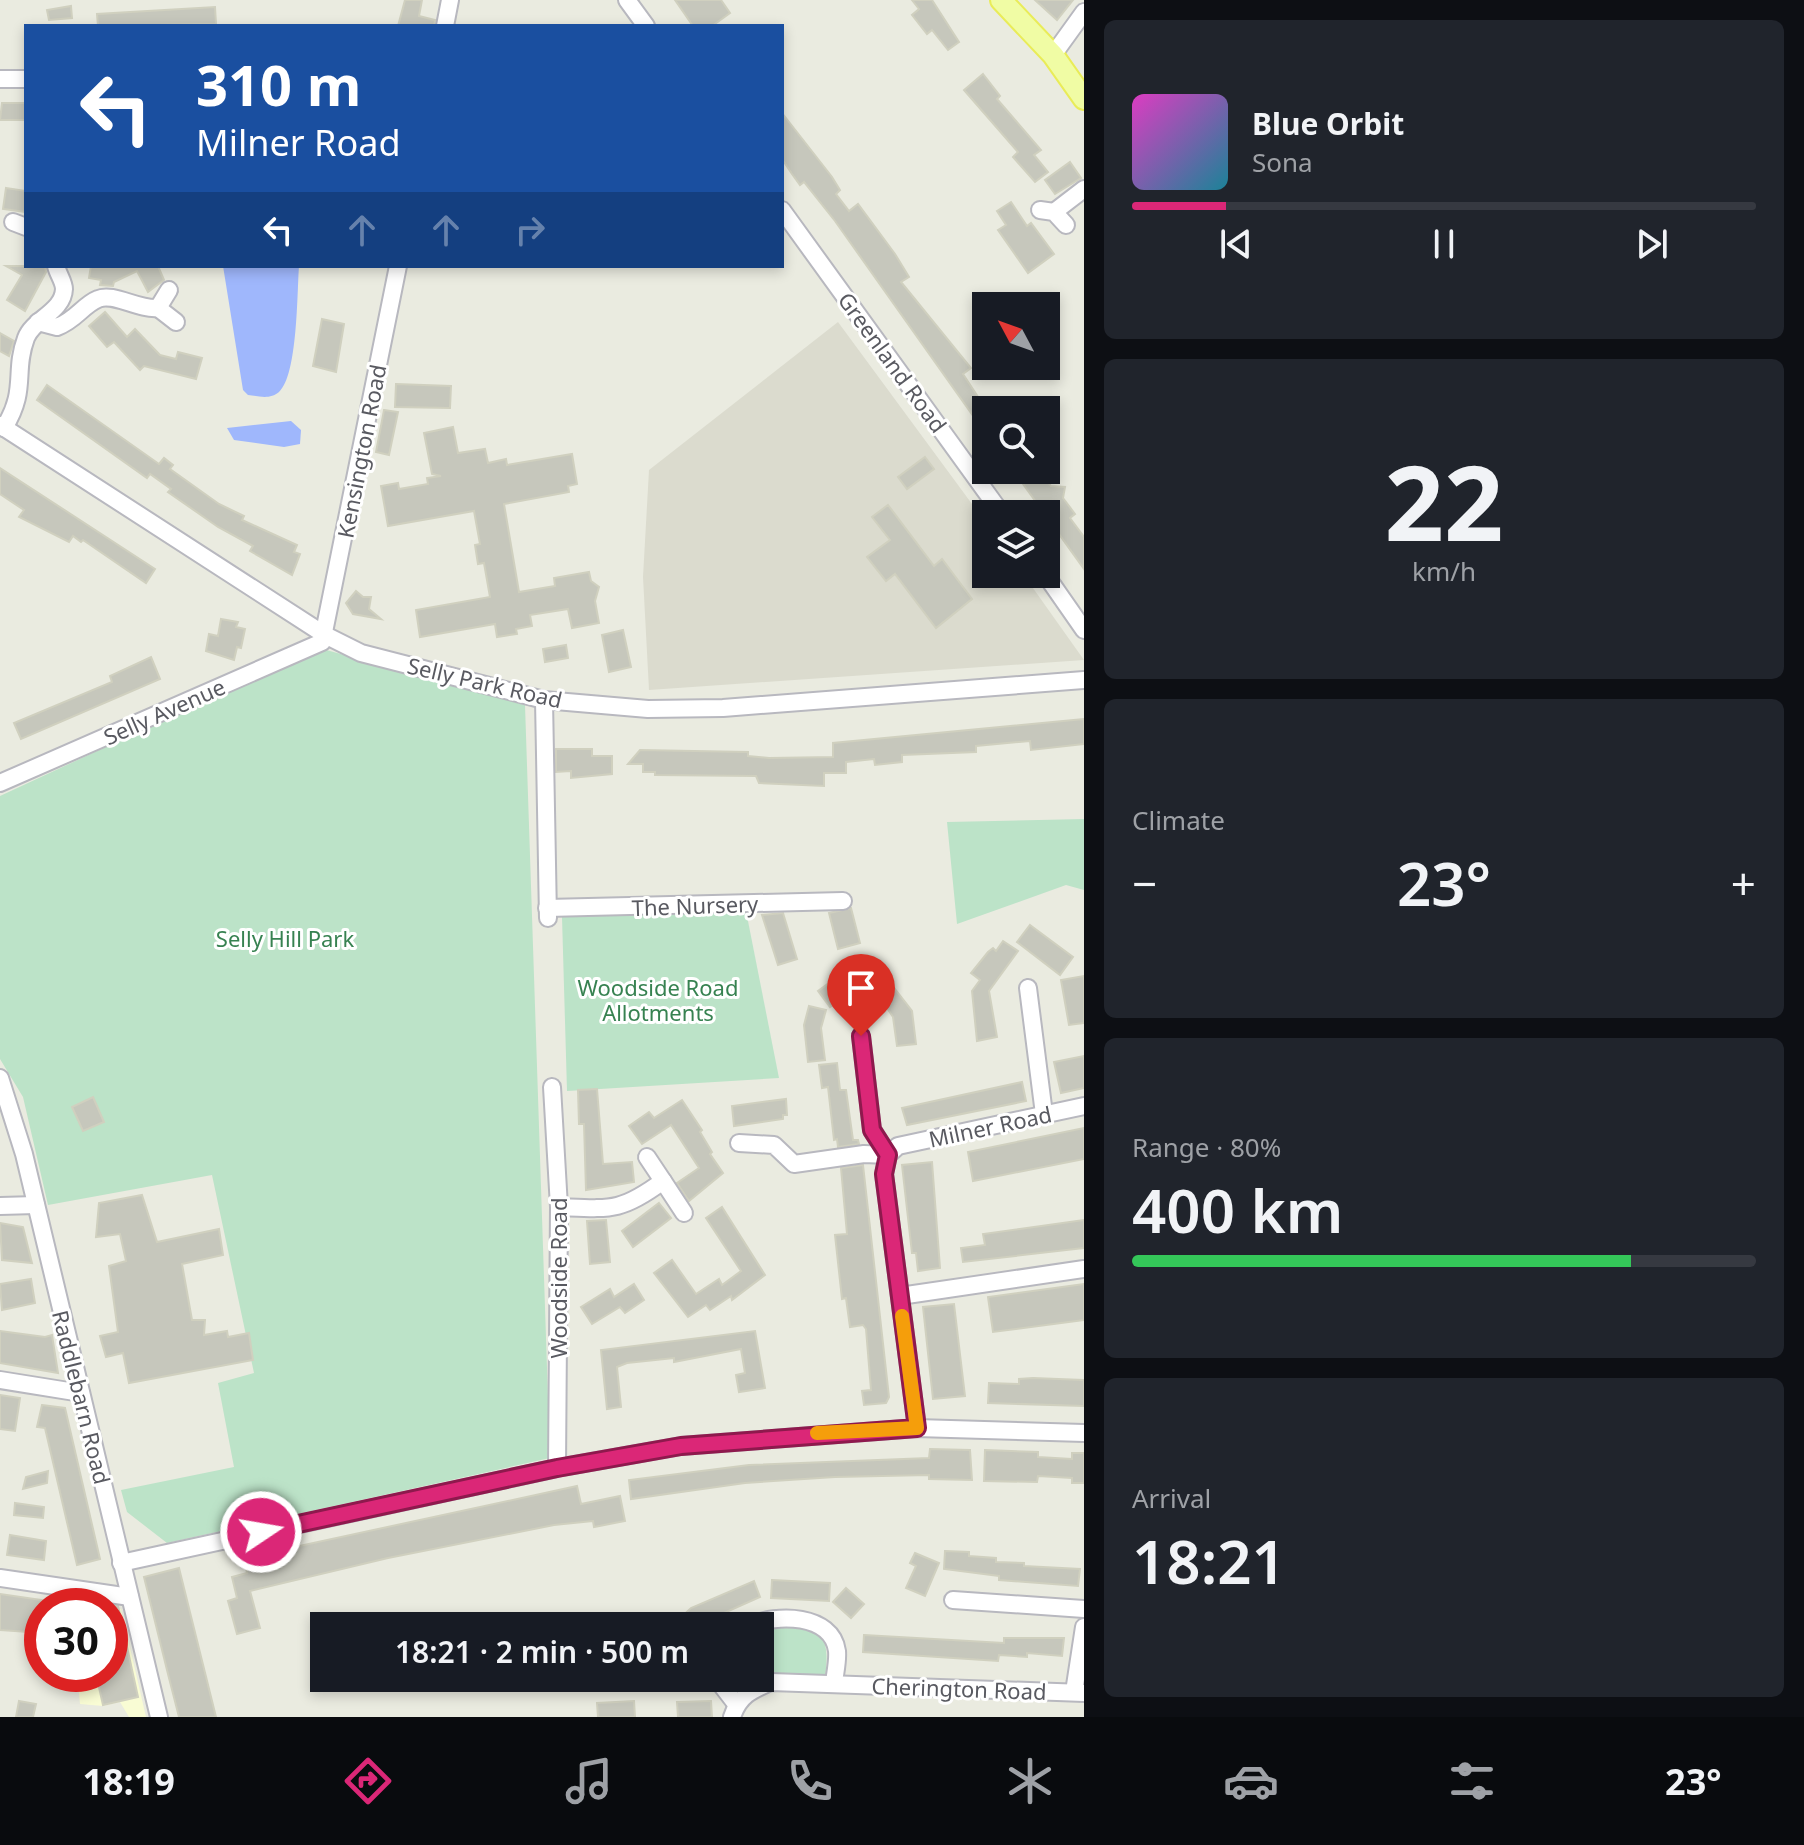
<!DOCTYPE html>
<meta charset="utf-8">
<style>
:root{--surface:#171b24;--page:#20242c;--text:#f1f3f6;--muted:#9ea1a6;--line:#363941;--accent:#db2777}
body{margin:0;font-family:"Noto Sans",sans-serif;background:var(--page);color:var(--text);height:100vh;display:flex;flex-direction:column;font-size:30px;white-space:nowrap}
*{box-sizing:border-box;margin:0}
p{font-size:26px;color:var(--muted)}
.icon{flex:none;width:44px;height:44px;fill:none;stroke:currentColor;stroke-width:2;stroke-linecap:round;stroke-linejoin:round}
.map{position:relative;flex:1;overflow:hidden}
.side{display:flex;flex-direction:column;gap:20px;padding:20px;background:#0d0f14;width:720px}
.side>*{flex:none}
.top-card{position:absolute;left:24px;top:24px;width:760px;height:244px;border-radius:0px;box-shadow:0 4px 12px #0003;background:#1a4fa0;color:#fff;overflow:hidden}
.needle{width:52px;rotate:311deg}
.tools{position:absolute;left:972px;top:292px;display:grid;gap:16px}
.tools a{display:grid;place-items:center;width:88px;height:88px;border-radius:0px;background:var(--surface);box-shadow:0 4px 12px #0003;font-size:40px}
.speed{position:absolute;left:24px;top:1588px;display:flex;gap:16px;font-size:40px;font-weight:700;text-align:center}
.speed>*{display:grid;place-content:center;width:104px;height:104px;border-radius:50%;background:var(--surface);box-shadow:0 4px 12px #0003;line-height:1}
.speed .limit{border:12px solid #d22;background:#fff;color:#111}
.pin{position:absolute;display:grid;place-items:center;width:68px;height:68px;color:#fff;margin:-82px -34px;border-radius:50% 50% 50% 0;rotate:-45deg;box-shadow:0 0 8px #0007}
.pin .icon{rotate:45deg}
.me{position:absolute;width:88px;margin:-44px;rotate:78deg;stroke-linejoin:round;filter:drop-shadow(0 0 6px #0008)}
.turn{display:flex;align-items:center;gap:28px;height:168px;padding:0 40px;font-size:36px}
.turn .icon{width:104px;height:104px;stroke-width:2.5}
.turn b{display:block;font-size:56px;line-height:68px}
.lanes{display:flex;align-items:center;height:76px;padding:0 40px;background:#0003;justify-content:center;gap:40px;direction:ltr}
.lanes .off{opacity:.35}
.big{font-size:60px;font-weight:600;line-height:1.1}
.side .card{flex:1;display:flex;flex-direction:column;justify-content:center;gap:12px;min-width:0;padding:0 28px;border-radius:12px;background:var(--page)}
.side .dial{align-items:center;gap:0}
.dial b{font-size:104px;line-height:1}
.song{display:flex;align-items:center;gap:24px}
.cover{width:96px;height:96px;border-radius:12px;background:linear-gradient(135deg,hsl(310 70% 55%),hsl(190 70% 35%))}
.played{height:8px;border-radius:4px;background:linear-gradient(90deg,var(--accent) 15%,var(--line) 15%)}
.keys{display:flex;justify-content:space-around;direction:ltr}
.heat{display:flex;justify-content:space-between;align-items:center;font-size:44px;direction:ltr}
.charge{height:12px;border-radius:6px;background:linear-gradient(90deg,#34c759 80%,var(--line) 0)}
.trip{position:absolute;left:310px;top:1612px;width:464px;height:80px;border-radius:0px;background:var(--surface);box-shadow:0 4px 12px #0003;font-weight:600;line-height:80px;text-align:center}
.tab-bar{display:flex;height:128px;justify-content:space-around;align-items:center;background:#090b0e;color:var(--muted)}
.tab-bar .icon{width:56px;height:56px}
.tab-bar .selected{color:var(--accent)}
.tab-bar b{font-size:36px;color:var(--text)}
main{display:flex;flex:1;min-height:0}
.map>svg:first-child{display:block}
.commercial{fill:#f9fcd4}
.education{fill:#dbdbce}
.green{fill:#bce3c8}
.water{fill:#9fb7fc}
.building{fill:#c6c7bc;stroke:#d0d0bf;stroke-width:2}
.lines{fill:none;stroke-linecap:round;stroke-linejoin:round}
.minor-casing{stroke:#b8b8bf;stroke-width:20}
.major-casing{stroke:#e9ec58;stroke-width:24}
.minor{stroke:#fff;stroke-width:16}
.major{stroke:#f0fca4;stroke-width:20}
.route-casing{stroke:#8e194d;stroke-width:20}
.route{stroke:#db2777;stroke-width:14}
.slow{stroke:#f59e0b;stroke-width:14}
.labels{text-anchor:middle;dominant-baseline:central;stroke-width:6;stroke-linejoin:round;paint-order:stroke}
.street-label{font-size:22px;fill:#595a61;stroke:#fff}
.park-label{font-size:22px;fill:#378251;stroke:#fff}
</style>
<main>
<div class="map">
<svg width="1084" height="1717" viewBox="0 0 1084 1717">
<rect width="100%" height="100%" fill="#eaebe0"/>
<path class="commercial" d="M110,1607L121,1609L146,1717H129L120,1702L103,1706L80,1704L77,1674H110Z"/>
<path class="education" d="M838,322L986,523V574H1023L1084,660L649,690L643,577L649,470Z"/>
<g class="green">
<path d="M319,648L525,705L550,1458L167,1543L127,1512L121,1490L234,1467L218,1383L254,1373L212,1175L48,1205L23,1097L0,1059V796Z"/>
<path d="M1084,819V890L1066,885L957,924L947,822Z"/>
<path d="M746,911L779,1078L567,1091L562,917Z"/>
<path d="M789,1624C828,1632 829,1641 825,1679L741,1693L727,1678H760V1627Z"/>
</g>
<g class="water">
<path d="M223,266H299C297,292 298,375 279,392C270,400 258,396 248,395L243,390Z"/>
<path d="M291,421L301,430L300,444L284,447L234,440L227,428Z"/>
</g>
<g class="building">
<path d="M405,0H422L419,16L435,20L434,26H398Z"/>
<path d="M675,0H721L730,13L712,26H693Z"/>
<path d="M912,0H932L959,42L948,50L932,30L927,34L912,15L919,9Z"/>
<path d="M1035,0H1073L1057,20Z"/>
<path d="M71,6L72,18L49,20L47,10Z"/>
<path d="M215,7L216,24L98,26L97,14Z"/>
<path d="M983,74L1000,96L997,99L1041,150L1034,155L1048,172L1035,182L1013,157L1018,152L964,90Z"/>
<path d="M2,103H26V120H0Z"/>
<path d="M782,113L832,177L840,190L836,194L849,211L858,204L895,254L909,277L901,282L971,368L963,374L986,409V434L835,221L804,182L800,185L792,174L782,159Z"/>
<path d="M1070,162L1081,178L1055,194L1045,180Z"/>
<path d="M6,188L26,191V212L3,209Z"/>
<path d="M1011,202L1027,226L1031,223L1054,254L1028,273L998,230L1006,225L997,211Z"/>
<path d="M6,266H45L46,272L25,311L7,300L22,275Z"/>
<path d="M91,266H158L164,280L148,292L137,271L114,282L113,286L100,285L101,280L89,278Z"/>
<path d="M105,312L127,337L135,329L160,355L176,359L178,352L202,358L196,379L144,366L140,370L114,342L107,347L89,326Z"/>
<path d="M322,319L344,324L336,372L313,366Z"/>
<path d="M0,333L14,341L9,356L0,351Z"/>
<path d="M396,384L451,386L450,408L395,407Z"/>
<path d="M47,385L159,464L164,458L173,465L170,469L219,504L244,516L242,520L297,545L294,552L300,554L292,575L250,551L253,546L218,527L168,492L171,489L150,474L147,478L37,400Z"/>
<path d="M384,410L398,412L389,455L376,452Z"/>
<path d="M453,427L458,453L485,449L488,463L506,459L507,465L572,454L577,484L568,486L569,492L504,504L519,592L555,586L554,578L589,572L591,581L599,587L595,601L599,623L572,628L568,609L530,615L532,626L516,629L517,634L497,637L495,624L420,637L416,610L490,597L484,563L478,564L475,545L480,544L474,511L388,526L381,486L398,483L399,489L428,484L427,478L441,476L432,474L424,433Z"/>
<path d="M925,457L934,469L907,489L898,477Z"/>
<path d="M0,468L155,569L146,583L83,540L81,542L73,536L69,542L19,517L24,510L0,494Z"/>
<path d="M1013,470H1039L1051,486L1065,487L1063,498L1075,514L1070,518L1084,537V569Z"/>
<path d="M888,505L934,566L942,559L972,599L936,628L895,574L886,581L867,557L890,540L872,517Z"/>
<path d="M356,591L363,597H371L369,609L381,619L353,614L346,603Z"/>
<path d="M221,619L238,622L236,627L245,629L241,648L237,647L234,660L206,651L209,634L218,636Z"/>
<path d="M623,630L631,667L609,672L602,635Z"/>
<path d="M566,645L568,658L545,662L543,649Z"/>
<path d="M151,657L160,679L21,739L14,723L112,682L110,676Z"/>
<path d="M1084,719V744L1031,750L1030,741L976,746V752L902,755V762L875,765L874,759L846,762V773H824V786L759,783L756,776L655,775V772H643V764H628L640,750L748,752V756L769,758L833,757V743Z"/>
<path d="M556,749H592V756H612V774L571,778V771L556,772Z"/>
<path d="M851,908L860,943L838,949L829,913Z"/>
<path d="M783,913L797,959L778,965L762,915Z"/>
<path d="M1030,925L1073,957L1060,975L1017,942Z"/>
<path d="M1003,941L1018,951L989,991L997,1037L977,1041L972,991L980,980L971,973L988,952L993,948L996,951Z"/>
<path d="M859,973L881,978L877,996L854,992Z"/>
<path d="M1084,976V1023L1069,1025L1061,980Z"/>
<path d="M836,978L848,994L830,1007L818,991Z"/>
<path d="M895,989L912,1011L916,1044L897,1046L893,1017L881,999Z"/>
<path d="M809,1006L826,1010L821,1028L825,1060L808,1062L804,1025Z"/>
<path d="M1084,1056V1088L1061,1093L1054,1062Z"/>
<path d="M837,1063L840,1090H846L853,1140H858L859,1144L838,1147L837,1139L834,1140L828,1087L822,1088L819,1065Z"/>
<path d="M1022,1082L1026,1101L907,1125L902,1108Z"/>
<path d="M597,1089L603,1164L632,1162L634,1182L586,1190L584,1124H579L578,1090Z"/>
<path d="M93,1097L104,1122L83,1131L72,1107Z"/>
<path d="M786,1099L787,1115H783V1119L734,1126L732,1106Z"/>
<path d="M682,1100L702,1130L700,1132L712,1152L710,1154L723,1173L689,1201L677,1183L699,1168L671,1125L642,1144L629,1126L649,1112L654,1118Z"/>
<path d="M1084,1128V1159L973,1181L968,1152Z"/>
<path d="M932,1162L940,1268L918,1271L916,1253H912L902,1165Z"/>
<path d="M863,1165L889,1397L886,1403L864,1405L862,1391L871,1390L866,1329L863,1325L850,1327L846,1298L842,1299L835,1235L847,1234L841,1168Z"/>
<path d="M142,1195L157,1242L219,1229L223,1255L182,1264L192,1320H205L204,1335L227,1331L228,1337L249,1333L253,1360L129,1383L123,1353L106,1357L100,1336L118,1332L109,1266L126,1261L120,1234L96,1237L99,1203Z"/>
<path d="M659,1203L671,1218L633,1247L622,1231Z"/>
<path d="M722,1207L765,1275L732,1300L731,1296L710,1310L706,1305L688,1317L654,1273L672,1260L696,1294L719,1279L722,1285L741,1271L706,1218Z"/>
<path d="M606,1220L610,1262L590,1264L587,1221Z"/>
<path d="M1084,1220V1248L963,1262L961,1248L985,1245L983,1234Z"/>
<path d="M0,1223L23,1227L32,1263L2,1260Z"/>
<path d="M31,1279L35,1303L2,1310L0,1284Z"/>
<path d="M634,1284L644,1300L625,1313L620,1307L592,1324L581,1307L610,1289L614,1297Z"/>
<path d="M1084,1284V1320L993,1332L988,1297Z"/>
<path d="M954,1304L965,1396L933,1399L923,1307Z"/>
<path d="M0,1331L45,1337L52,1335L58,1373L0,1363Z"/>
<path d="M755,1331L765,1388L739,1392L736,1375L745,1373L741,1349L674,1362V1358L627,1363L617,1367L621,1407L607,1409L601,1350Z"/>
<path d="M1033,1378L1084,1380V1406L988,1403L989,1383L1019,1384V1379Z"/>
<path d="M0,1395L20,1398L15,1431L0,1429Z"/>
<path d="M42,1405L65,1408L100,1559L77,1565L45,1428L37,1427Z"/>
<path d="M930,1449L970,1450L972,1480L929,1479V1475L835,1477L745,1483L631,1499L629,1480L749,1465L929,1458Z"/>
<path d="M985,1450L1038,1452V1457L1072,1459V1453H1084V1483H1072V1478L1038,1476L1037,1482L984,1481Z"/>
<path d="M48,1471L47,1483L23,1489L26,1477Z"/>
<path d="M577,1486L581,1504L620,1496L625,1521L594,1527L593,1521L554,1525L388,1558L250,1591L260,1628L237,1634L228,1601L237,1598L232,1577L247,1573L244,1558Z"/>
<path d="M15,1503L44,1507L43,1518L14,1515Z"/>
<path d="M10,1535L46,1541L44,1560L7,1555Z"/>
<path d="M945,1551L969,1552V1556L996,1558V1562L1024,1563V1566L1080,1569L1078,1586L999,1580V1576L944,1569Z"/>
<path d="M915,1553L939,1563L925,1596L906,1588L916,1566L910,1563Z"/>
<path d="M179,1568L214,1709L216,1717H179L168,1674L144,1577Z"/>
<path d="M772,1580L830,1583L829,1601L771,1598Z"/>
<path d="M754,1581L760,1597L695,1626H672L691,1608Z"/>
<path d="M846,1588L864,1604L851,1618L833,1602Z"/>
<path d="M0,1594L42,1600V1633L0,1630Z"/>
<path d="M110,1605L118,1606L138,1697L103,1705L96,1674H110Z"/>
<path d="M864,1635L1004,1643V1638H1064L1062,1656L1027,1653V1657L999,1655L998,1661L863,1652Z"/>
<path d="M19,1701L36,1704L33,1717H16Z"/>
<path d="M634,1701L635,1717H598L597,1703Z"/>
<path d="M711,1701L712,1717H678L677,1702Z"/>
</g>
<g class="lines">
<defs>
<g id="minor">
<path d="M627,0L646,26"/>
<path d="M445,26L450,0"/>
<path d="M1053,55L1084,12"/>
<path d="M0,79H26"/>
<path d="M782,210L1002,514"/>
<path d="M1040,210L1054,212L1066,225"/>
<path d="M1054,212L1084,189"/>
<path d="M13,222L26,227"/>
<path d="M158,308L176,322"/>
<path d="M38,322L57,327C76,320 83,305 98,299C113,292 138,310 158,308L169,290"/>
<path d="M0,425L325,635L361,653L544,700L648,709L723,708L1084,680"/>
<path d="M4,428C28,389 13,373 26,338C33,319 63,312 64,289C64,282 58,274 56,266"/>
<path d="M1045,574L1084,630"/>
<path d="M544,700L548,918"/>
<path d="M0,783L322,642L398,266"/>
<path d="M547,908L843,901"/>
<path d="M1028,988L1044,1114"/>
<path d="M861,1036L872,1130L888,1155"/>
<path d="M0,1078L24,1154L159,1717"/>
<path d="M552,1087L559,1207L557,1468"/>
<path d="M739,1143L774,1145L794,1164L864,1154L888,1155"/>
<path d="M663,1181L684,1213"/>
<path d="M0,1206L36,1205"/>
<path d="M559,1207C611,1209 621,1212 663,1181L647,1157"/>
<path d="M900,1296L1084,1269"/>
<path d="M0,1380L81,1393"/>
<path d="M917,1428L884,1174L888,1155L898,1146L1084,1106"/>
<path d="M121,1563L557,1468L681,1446L917,1428L1084,1433"/>
<path d="M0,1578L130,1597"/>
<path d="M953,1600L1084,1609"/>
<path d="M750,1626C776,1613 832,1614 837,1651C838,1661 835,1673 834,1683"/>
<path d="M716,1678L736,1704"/>
<path d="M1074,1692L1084,1627"/>
<path d="M732,1717C739,1696 751,1690 771,1682L1084,1693"/>
</g>
<path id="major" d="M1001,0L1053,55L1084,99"/>
</defs>
<use href="#minor" class="minor-casing"/>
<use href="#major" class="major-casing"/>
<use href="#minor" class="minor"/>
<use href="#major" class="major"/>
</g>
<g class="lines">
<defs>
<path id="route" d="M261,1532L557,1468L681,1446L917,1428L884,1174L888,1155L872,1130L861,1036"/>
</defs>
<use href="#route" class="route-casing"/>
<use href="#route" class="route"/>
<path class="slow" d="M817,1433L917,1428L902,1316"/>
</g>
<g class="labels">
<g class="street-label">
<text transform="translate(893 362) rotate(54)">Greenland Road</text>
<text transform="translate(361 451) rotate(-79)">Kensington Road</text>
<text transform="translate(485 682) rotate(13)">Selly Park Road</text>
<text transform="translate(164 711) rotate(-24)">Selly Avenue</text>
<text transform="translate(695 905) rotate(-2)">The Nursery</text>
<text transform="translate(990 1126) rotate(-12)">Milner Road</text>
<text transform="translate(558 1278) rotate(-90)">Woodside Road</text>
<text transform="translate(82 1397) rotate(76)">Raddlebarn Road</text>
<text transform="translate(959 1688) rotate(2)">Cherington Road</text>
</g>
<g class="park-label">
<text x="285" y="938">Selly Hill Park</text>
<text x="658" y="987">Woodside Road<tspan x="658" dy="25">Allotments</tspan></text>
</g>
</g>
</svg>
<div class="tools">
<a><svg class="needle" viewBox="-14 -14 28 28"><path d="M0-13l5 13h-10z" fill="#e53935"/><path d="M0 13l5-13h-10z" fill="#9ea1a6"/></svg></a>
<a><svg class="icon" aria-label="search" viewBox="0 0 24 24"><circle cx="10" cy="10" r="6"/><path d="M15 15l6 6"/></svg></a>
<a><svg class="icon" aria-label="layers" viewBox="0 0 24 24"><path d="M12 4l9 5-9 5-9-5zM3 14l9 5 9-5"/></svg></a>
</div>
<div class="speed"><div class="limit">30</div></div>
<div class="pin" style="left:861px;top:1036px;background:#d93025"><svg class="icon" aria-label="arrive" viewBox="0 0 24 24"><path d="M6 21V4h12l-3 4 3 4H6"/></svg></div>
<svg class="me" style="left:261px;top:1532px" viewBox="-20 -20 40 40"><circle r="17" fill="#db2777" stroke="#fff" stroke-width="3"/><path d="M0-11L8 9 0 5-8 9z" fill="#fff"/></svg>
<div class="trip">18:21 · 2 min · 500 m</div>
<div class="top-card">
<div class="turn"><svg class="icon" aria-label="left" viewBox="0 0 24 24"><path d="M17 20v-9H6M10 6l-5 5 5 5"/></svg><div><b>310 m</b>Milner Road</div></div>
<div class="lanes"><svg class="icon" aria-label="left" viewBox="0 0 24 24"><path d="M17 20v-9H6M10 6l-5 5 5 5"/></svg><svg class="icon off" aria-label="ahead" viewBox="0 0 24 24"><path d="M12 20V5M6 11l6-6 6 6"/></svg><svg class="icon off" aria-label="ahead" viewBox="0 0 24 24"><path d="M12 20V5M6 11l6-6 6 6"/></svg><svg class="icon off" aria-label="right" viewBox="0 0 24 24"><path d="M7 20v-9h11M14 6l5 5-5 5"/></svg></div>
</div>
</div>
<section class="side">
<div class="card">
<div class="song"><i class="cover"></i><div><b>Blue Orbit</b><p>Sona</p></div></div>
<div class="played"></div>
<div class="keys"><svg class="icon" aria-label="previous" viewBox="0 0 24 24"><path d="M18 5L8 12l10 7zM5 5v14"/></svg><svg class="icon" aria-label="pause" viewBox="0 0 24 24"><path d="M8 5v14M16 5v14"/></svg><svg class="icon" aria-label="next" viewBox="0 0 24 24"><path d="M6 5l10 7-10 7zM19 5v14"/></svg></div>
</div>
<div class="card dial"><b>22</b><p>km/h</p></div>
<div class="card"><p>Climate</p>
<div class="heat"><a>−</a><b class="big">23°</b><a>+</a></div>
</div>
<div class="card"><p>Range · 80%</p><b class="big">400 km</b><div class="charge"></div></div>
<div class="card"><p>Arrival</p><b class="big">18:21</b></div>
</section>
</main>
<nav class="tab-bar">
<b>18:19</b>
<svg class="icon selected" aria-label="directions" viewBox="0 0 24 24"><path d="M12 3l9 9-9 9-9-9zM9 14v-3h6M13 9l2 2-2 2"/></svg>
<svg class="icon" aria-label="music" viewBox="0 0 24 24"><path d="M9 18V5l10-2v13"/><circle cx="6" cy="18" r="3"/><circle cx="16" cy="16" r="3"/></svg>
<svg class="icon" aria-label="phone" viewBox="0 0 24 24"><path d="M5 4h4l2 5-3 2q2 4 5 5l2-3 5 2v4C11 20 4 13 5 4z"/></svg>
<svg class="icon" aria-label="climate" viewBox="0 0 24 24"><path d="M12 3v18M4 7l16 10M4 17L20 7"/></svg>
<svg class="icon" aria-label="car" viewBox="0 0 24 24"><path d="M5 17H2v-5l4-1 3-4h7l3 4 3 1v5h-3M9 17h6M6 11h13"/><circle cx="7" cy="17" r="2"/><circle cx="17" cy="17" r="2"/></svg>
<svg class="icon" aria-label="filters" viewBox="0 0 24 24"><path d="M4 7h16M4 17h16"/><circle cx="9" cy="7" r="2"/><circle cx="15" cy="17" r="2"/></svg>
<b>23°</b>
</nav>
